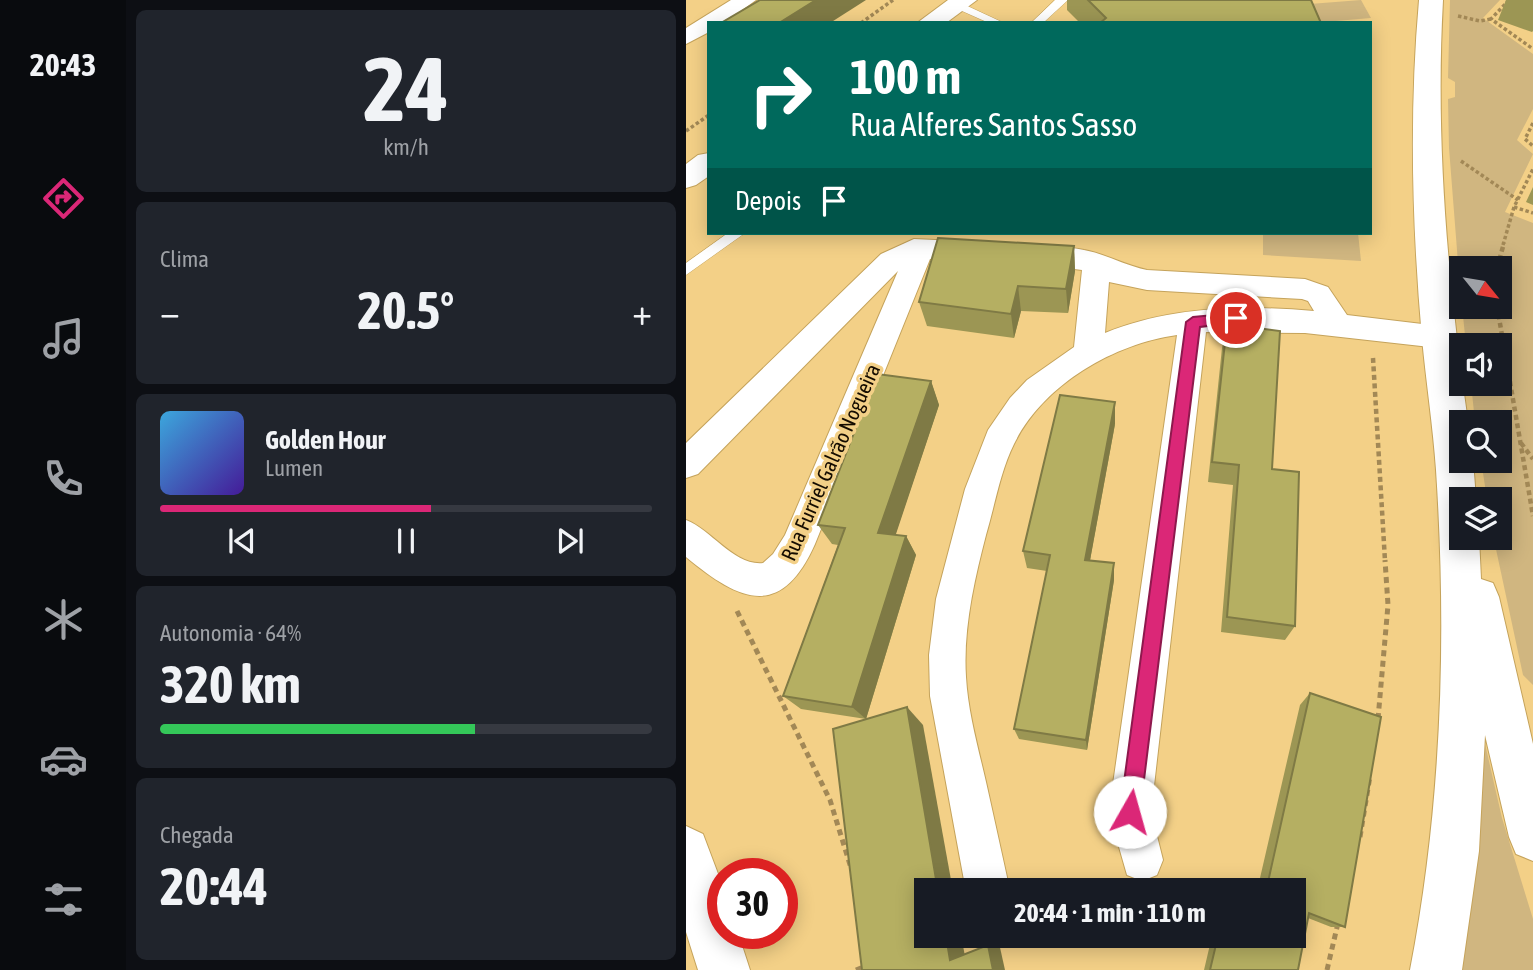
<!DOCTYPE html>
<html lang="pt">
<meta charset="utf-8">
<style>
:root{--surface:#171b24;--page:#20242c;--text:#f1f3f6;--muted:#9ea1a6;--line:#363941;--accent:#db2777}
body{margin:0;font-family:"Asap Condensed",sans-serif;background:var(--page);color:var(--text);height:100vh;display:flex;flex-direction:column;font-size:26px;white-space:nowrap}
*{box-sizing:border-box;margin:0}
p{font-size:23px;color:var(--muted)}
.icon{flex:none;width:38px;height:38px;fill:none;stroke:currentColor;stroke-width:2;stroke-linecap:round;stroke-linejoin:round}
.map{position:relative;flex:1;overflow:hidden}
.side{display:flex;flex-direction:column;gap:10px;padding:10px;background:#0d0f14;width:560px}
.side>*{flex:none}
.guide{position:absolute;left:21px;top:21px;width:665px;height:214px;border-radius:0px;box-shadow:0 4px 18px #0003;background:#00695c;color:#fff;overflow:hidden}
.needle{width:46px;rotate:120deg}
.tools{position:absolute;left:763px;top:256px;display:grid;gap:14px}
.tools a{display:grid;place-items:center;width:63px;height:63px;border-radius:0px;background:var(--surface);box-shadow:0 4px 18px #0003;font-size:35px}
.speed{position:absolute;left:21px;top:858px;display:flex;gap:14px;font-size:35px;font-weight:700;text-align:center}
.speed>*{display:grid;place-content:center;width:91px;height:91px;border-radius:50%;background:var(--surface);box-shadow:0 4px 18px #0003;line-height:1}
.speed .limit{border:10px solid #d22;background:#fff;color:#111}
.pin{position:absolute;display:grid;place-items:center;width:60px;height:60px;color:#fff;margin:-30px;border:4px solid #fff;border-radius:50%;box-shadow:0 2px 7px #0007}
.me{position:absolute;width:77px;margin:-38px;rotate:7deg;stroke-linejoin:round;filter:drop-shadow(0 0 5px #0008)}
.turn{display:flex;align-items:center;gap:24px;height:147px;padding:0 28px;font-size:32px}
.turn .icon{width:91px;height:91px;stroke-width:2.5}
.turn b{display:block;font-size:49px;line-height:60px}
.then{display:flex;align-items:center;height:66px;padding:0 28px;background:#0003;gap:14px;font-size:26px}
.big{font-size:52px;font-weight:700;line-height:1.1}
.side .widget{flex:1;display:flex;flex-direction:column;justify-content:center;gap:10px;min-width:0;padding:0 24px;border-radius:10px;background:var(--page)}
.side .dial{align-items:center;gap:0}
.dial b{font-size:91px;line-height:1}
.song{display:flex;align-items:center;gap:21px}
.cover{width:84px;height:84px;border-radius:10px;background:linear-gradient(135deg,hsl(200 70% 55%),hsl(260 70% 35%))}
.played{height:7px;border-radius:4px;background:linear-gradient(90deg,var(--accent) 55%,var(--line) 55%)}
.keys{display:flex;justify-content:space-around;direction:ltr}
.heat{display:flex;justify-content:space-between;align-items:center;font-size:38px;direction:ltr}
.charge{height:10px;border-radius:5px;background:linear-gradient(90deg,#34c759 64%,var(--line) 0)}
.trip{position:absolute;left:228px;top:878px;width:392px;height:70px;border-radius:0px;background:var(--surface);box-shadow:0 4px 18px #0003;font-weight:700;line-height:70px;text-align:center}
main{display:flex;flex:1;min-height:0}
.dock{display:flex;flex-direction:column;width:126px;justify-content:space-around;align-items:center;background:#090b0e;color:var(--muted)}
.dock .icon{width:49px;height:49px}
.dock .on{color:var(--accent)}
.dock b{font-size:32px;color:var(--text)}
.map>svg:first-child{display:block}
.green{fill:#d0b680}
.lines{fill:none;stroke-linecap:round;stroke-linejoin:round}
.service-casing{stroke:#c5a35b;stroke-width:1}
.minor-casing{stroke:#c5a35b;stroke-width:2}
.secondary-casing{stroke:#c5a35b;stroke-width:2}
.primary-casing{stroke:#c5a35b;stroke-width:2}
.path-far2{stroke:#a28856;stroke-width:3.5;stroke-dasharray:3.5 2.5;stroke-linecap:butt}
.path-far1{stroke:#a28856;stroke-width:4.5;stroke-dasharray:5 3.5;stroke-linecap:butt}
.path{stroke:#a28856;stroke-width:5;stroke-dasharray:6 4.5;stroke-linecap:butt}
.service{fill:#fff;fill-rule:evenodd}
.minor{fill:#fff;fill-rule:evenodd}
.secondary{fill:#fff;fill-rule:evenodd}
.primary{fill:#fff;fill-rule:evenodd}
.wall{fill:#9c9654}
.shaded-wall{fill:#7f7a45}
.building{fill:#b5af62;stroke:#7f7a45;stroke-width:2}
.route{fill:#db2777;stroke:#8e194d;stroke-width:2}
.labels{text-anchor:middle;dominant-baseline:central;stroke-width:7;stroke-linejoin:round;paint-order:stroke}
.street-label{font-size:21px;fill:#150c00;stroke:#f3d087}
</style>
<main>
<nav class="dock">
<b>20:43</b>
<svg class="icon on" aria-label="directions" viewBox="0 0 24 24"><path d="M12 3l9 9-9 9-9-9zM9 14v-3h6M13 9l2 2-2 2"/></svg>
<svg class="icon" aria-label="music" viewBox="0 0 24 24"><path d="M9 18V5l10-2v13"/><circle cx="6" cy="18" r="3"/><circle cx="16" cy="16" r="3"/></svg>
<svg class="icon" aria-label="phone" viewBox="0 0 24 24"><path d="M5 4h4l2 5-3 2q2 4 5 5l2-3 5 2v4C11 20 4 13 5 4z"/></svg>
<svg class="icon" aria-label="climate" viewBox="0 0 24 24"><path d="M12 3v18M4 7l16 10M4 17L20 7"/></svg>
<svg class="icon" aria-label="car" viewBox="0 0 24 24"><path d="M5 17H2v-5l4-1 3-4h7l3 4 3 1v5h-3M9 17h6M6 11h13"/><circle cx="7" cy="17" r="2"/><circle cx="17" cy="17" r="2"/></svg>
<svg class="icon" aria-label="filters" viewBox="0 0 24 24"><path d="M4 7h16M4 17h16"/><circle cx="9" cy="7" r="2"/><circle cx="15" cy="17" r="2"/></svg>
</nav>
<section class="side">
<div class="widget dial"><b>24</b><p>km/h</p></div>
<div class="widget"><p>Clima</p>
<div class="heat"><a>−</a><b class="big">20.5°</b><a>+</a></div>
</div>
<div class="widget">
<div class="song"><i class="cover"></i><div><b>Golden Hour</b><p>Lumen</p></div></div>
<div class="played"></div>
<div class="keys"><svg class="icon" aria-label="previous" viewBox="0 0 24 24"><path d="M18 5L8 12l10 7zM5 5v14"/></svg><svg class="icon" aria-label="pause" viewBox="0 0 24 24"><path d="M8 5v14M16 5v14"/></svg><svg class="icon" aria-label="next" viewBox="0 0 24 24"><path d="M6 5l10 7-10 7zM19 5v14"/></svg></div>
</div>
<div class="widget"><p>Autonomia · 64%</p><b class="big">320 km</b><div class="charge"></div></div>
<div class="widget"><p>Chegada</p><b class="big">20:44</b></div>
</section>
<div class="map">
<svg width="847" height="970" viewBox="0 0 847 970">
<rect width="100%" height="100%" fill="#f3d087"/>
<g class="green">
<path d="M675,0L685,18L626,23L611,5Z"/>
<path d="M764,0H814L797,18L847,54V109L831,140L847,154L819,212L847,223V685L837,675L808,540L807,537H814V499H801L795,460H814V422H789L785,383H814V345H780L776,306H814V268H775V301L763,148L762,99L769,97V82L762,78Z"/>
<path d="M577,233H672L675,261L577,255Z"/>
<path d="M794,722L816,818L847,919V970H765Z"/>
</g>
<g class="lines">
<defs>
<g id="service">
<path d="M369,0H382L357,23H345Z"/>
<path d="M267,3H275L318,23H303L267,7Z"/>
<path d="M42,233H59L0,275V263Z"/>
</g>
<g id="minor">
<path d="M45,0H70L38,23H23V32L0,44V28Z"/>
<path d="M228,239L292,242L302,245L306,252L302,259L292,262L244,259L129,544C95,620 54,602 0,557V520C26,530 48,566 77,563L87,554L99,535L212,271L12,474L0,478V443L195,254Z"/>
<path d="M343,245C361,247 381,246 398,250C420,254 437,265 461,270L619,279L642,287L661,315L753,326L763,329L768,337L763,345L753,348L619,333L520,332L465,812L477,860L471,875L456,881L441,875L423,812L491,335C427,344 357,385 328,444C314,472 309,505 300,535C288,581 277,630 280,677C282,712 292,747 300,782C308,818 316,854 324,891H280L244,696L243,655L250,599L279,489L302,430L324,398L341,380L388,347L396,270L333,262L329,255L333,248ZM423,282L461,290L616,299L622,301L628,311C558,305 485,306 419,333Z"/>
</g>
<path id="secondary" d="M0,826L17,834L37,887V933H52L64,970H12L0,932Z"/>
<g id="primary">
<path d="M262,0H291L260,23H231Z"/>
<path d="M733,0H757C749,142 762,283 782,422H775V460H787L790,499H775V537H793L795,579L807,583L813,597L847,744V861L830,854L823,837L799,735L793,851L776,970H724C756,805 761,637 750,470C747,426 740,382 736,338C726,225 723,113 733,0Z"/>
<path d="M23,153V176L10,185L0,188V164L12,155Z"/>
</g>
</defs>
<use href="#service" class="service-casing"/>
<use href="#minor" class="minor-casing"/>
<use href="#secondary" class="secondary-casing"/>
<use href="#primary" class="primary-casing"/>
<g class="path-far2">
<path d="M823,0L805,19L847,49"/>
<path d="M772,16L794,21L805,19"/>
<path d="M175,23L207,0"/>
<path d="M847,123L839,139L847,146"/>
<path d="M0,131L23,115"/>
<path d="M775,161L832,200"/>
<path d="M828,207L847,213"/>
<path d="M817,245L828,207L847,169"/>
</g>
<g class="path-far1">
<path d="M811,268L818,243"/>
<path d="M811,306L847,516"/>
<path d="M687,358L699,561"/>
<path d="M835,443L847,459"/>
</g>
<g class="path">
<path d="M51,611L144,800L165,868"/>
<path d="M692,719L702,605L699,560"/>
<path d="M674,837L684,776"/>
<path d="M170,970L182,965"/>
<path d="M641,970L652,923"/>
</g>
<use href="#service" class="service"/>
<use href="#minor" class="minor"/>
<use href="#secondary" class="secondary"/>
<use href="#primary" class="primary"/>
</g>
<g class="wall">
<path d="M381,0H625L635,23H394L381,10Z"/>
<path d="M820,0H847V31L846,32L812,20Z"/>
<path d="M847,187V205L840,202Z"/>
<path d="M388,246L389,271L382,313L335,311L328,338L241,326L233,302Z"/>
<path d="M541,324L586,469L609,626L599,640L535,632L547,485L522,482L536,348Z"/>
<path d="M245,381L253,405L209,535L220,536L230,555L180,719L115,709L97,696L152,545L146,544L132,525Z"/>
<path d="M429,424L404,560L428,580L401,750L333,739L328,729L361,571L341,568L337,551Z"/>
<path d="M624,693L659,927H645L622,918L612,970H518L526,936H607V891H571L614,705Z"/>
<path d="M545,883L565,891H537L538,886Z"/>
</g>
<g class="shaded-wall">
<path d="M130,0H180L144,23H93Z"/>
<path d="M388,246L389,271L382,313L380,289Z"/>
<path d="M332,286L335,311L328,338L325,314Z"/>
<path d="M245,381L253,405L204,552L192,533Z"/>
<path d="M429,402V424L401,577L399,560Z"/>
<path d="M220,536L230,555L180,719L166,707Z"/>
<path d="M428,563V580L401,750L400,740Z"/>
<path d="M221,707L237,725L267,891H252Z"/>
<path d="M260,936H275L279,956L264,960Z"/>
<path d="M313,943L319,970H307L302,945Z"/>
</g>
<g class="building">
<path d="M74,0H130L93,23H35Z"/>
<path d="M402,0H625L635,23H414L420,18Z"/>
<path d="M252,238L388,246L380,289L332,286L325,314L233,302Z"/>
<path d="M541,324L594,331L586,469L613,472L609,626L541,617L553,465L526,462Z"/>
<path d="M191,374L245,381L192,533L220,536L166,707L97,696L159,528L132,525Z"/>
<path d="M374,395L429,402L399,560L428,563L400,740L328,729L364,555L337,551Z"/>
<path d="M624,693L695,717L659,927L623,913L612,970H524L532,936H607V891H580Z"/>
<path d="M221,707L252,891H240V936H260L264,960L302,945L307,970H176L147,729Z"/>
<path d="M545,883L565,891H543Z"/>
</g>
<path class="route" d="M550,313L557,318L555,322L514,327L454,812L451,819L444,822L437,819L434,812L500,322L507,317Z"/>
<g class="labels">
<g class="street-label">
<text transform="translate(144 462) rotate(-66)">Rua Furriel Galrão Nogueira</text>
</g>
</g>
</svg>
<div class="tools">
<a><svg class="needle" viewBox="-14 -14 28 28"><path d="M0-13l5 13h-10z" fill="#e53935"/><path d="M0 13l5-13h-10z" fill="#9ea1a6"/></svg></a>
<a><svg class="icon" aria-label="sound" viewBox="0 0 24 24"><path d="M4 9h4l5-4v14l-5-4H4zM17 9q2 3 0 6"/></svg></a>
<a><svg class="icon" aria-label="search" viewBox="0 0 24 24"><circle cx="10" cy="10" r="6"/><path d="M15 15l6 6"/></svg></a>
<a><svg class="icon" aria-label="layers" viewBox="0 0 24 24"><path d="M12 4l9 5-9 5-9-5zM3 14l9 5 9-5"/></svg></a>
</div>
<div class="speed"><div class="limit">30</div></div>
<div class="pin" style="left:550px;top:318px;background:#d93025"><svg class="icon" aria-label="arrive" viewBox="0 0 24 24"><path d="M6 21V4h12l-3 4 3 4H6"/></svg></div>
<svg class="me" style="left:444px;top:812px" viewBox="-20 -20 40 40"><circle r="19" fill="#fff"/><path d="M0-13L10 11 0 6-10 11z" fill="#db2777"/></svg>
<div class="trip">20:44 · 1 min · 110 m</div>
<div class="guide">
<div class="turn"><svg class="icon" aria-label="right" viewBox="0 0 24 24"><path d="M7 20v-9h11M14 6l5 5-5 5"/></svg><div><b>100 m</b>Rua Alferes Santos Sasso</div></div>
<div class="then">Depois<svg class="icon" aria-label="arrive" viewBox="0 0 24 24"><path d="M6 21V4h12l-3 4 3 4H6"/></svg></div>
</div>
</div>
</main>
